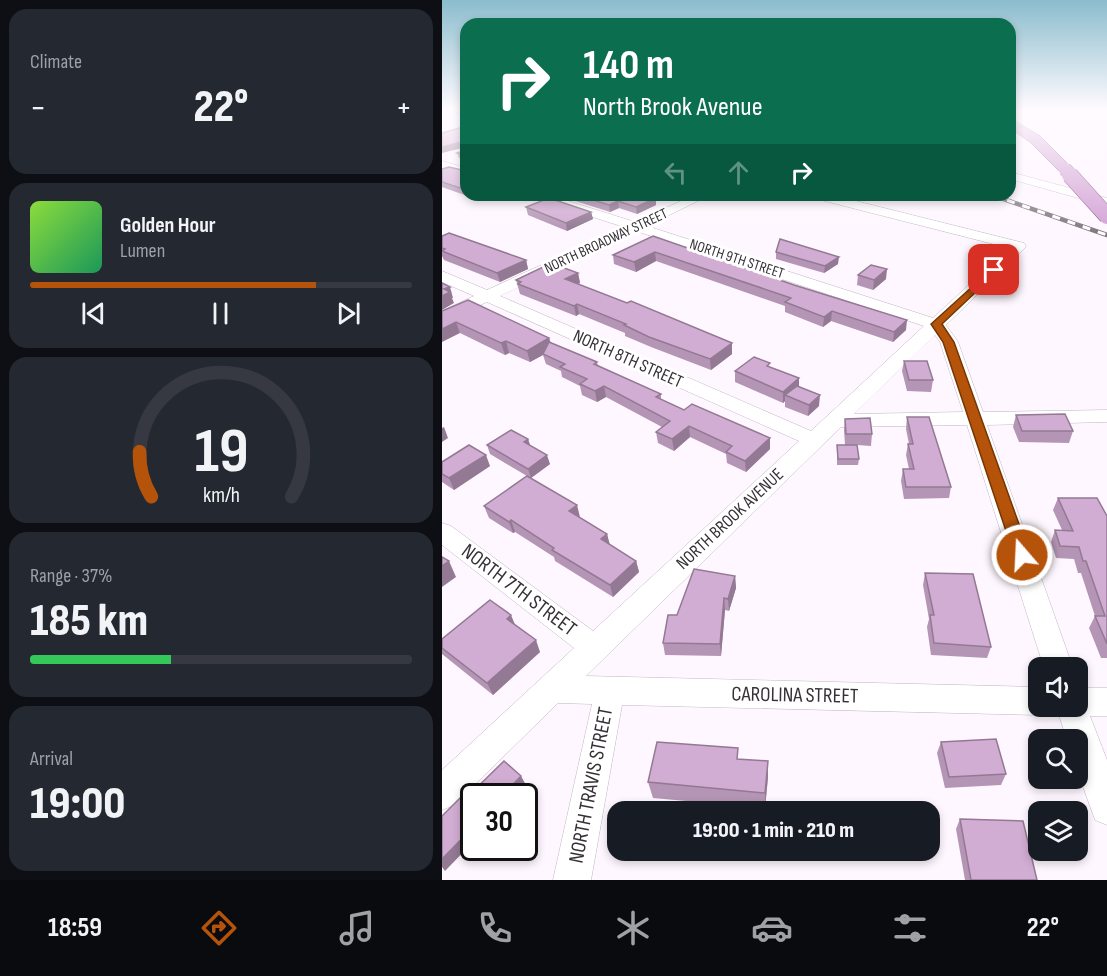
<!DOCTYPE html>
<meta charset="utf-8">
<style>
:root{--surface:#171b24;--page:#242831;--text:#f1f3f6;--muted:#9ea1a6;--line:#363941;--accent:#b45309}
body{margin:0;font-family:"Sofia Sans Condensed",sans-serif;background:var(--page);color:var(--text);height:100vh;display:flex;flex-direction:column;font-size:22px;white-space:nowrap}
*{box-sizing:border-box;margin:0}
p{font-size:20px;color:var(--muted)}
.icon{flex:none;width:33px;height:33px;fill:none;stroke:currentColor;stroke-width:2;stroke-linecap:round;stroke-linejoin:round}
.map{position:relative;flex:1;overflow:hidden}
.side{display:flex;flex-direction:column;gap:9px;padding:9px;background:#0d0f14;width:442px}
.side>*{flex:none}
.guide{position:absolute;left:18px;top:18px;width:556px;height:183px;border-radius:18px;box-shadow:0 3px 9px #0003;background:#0b6e4f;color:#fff;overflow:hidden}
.tools{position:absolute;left:586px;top:657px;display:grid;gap:12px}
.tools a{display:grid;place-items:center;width:60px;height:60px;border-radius:12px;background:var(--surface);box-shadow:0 3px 9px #0003;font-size:30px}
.speed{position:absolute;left:18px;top:783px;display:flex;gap:12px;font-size:30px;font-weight:700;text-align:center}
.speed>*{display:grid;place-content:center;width:78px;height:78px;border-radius:50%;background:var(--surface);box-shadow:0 3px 9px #0003;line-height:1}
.speed .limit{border:3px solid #111;border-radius:9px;background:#fff;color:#111}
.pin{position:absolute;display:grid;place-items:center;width:51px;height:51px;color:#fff;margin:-26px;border-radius:12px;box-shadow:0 3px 9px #0006}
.me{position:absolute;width:66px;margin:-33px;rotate:341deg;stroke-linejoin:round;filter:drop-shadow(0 0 4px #0008)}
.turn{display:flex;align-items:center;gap:21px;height:126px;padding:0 24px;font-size:27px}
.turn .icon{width:78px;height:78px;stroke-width:2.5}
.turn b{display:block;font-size:42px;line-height:51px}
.lanes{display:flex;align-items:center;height:57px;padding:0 24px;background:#0003;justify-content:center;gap:30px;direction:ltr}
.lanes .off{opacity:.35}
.big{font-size:45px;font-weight:800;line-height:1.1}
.side .widget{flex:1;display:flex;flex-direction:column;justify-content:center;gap:9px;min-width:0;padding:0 21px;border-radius:18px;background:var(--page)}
.side .dial{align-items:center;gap:0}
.dial svg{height:156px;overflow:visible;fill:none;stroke:var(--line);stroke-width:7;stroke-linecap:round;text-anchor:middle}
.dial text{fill:var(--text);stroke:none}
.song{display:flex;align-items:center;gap:18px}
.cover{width:72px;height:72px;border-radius:9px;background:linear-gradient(135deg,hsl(90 70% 55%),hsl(150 70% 35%))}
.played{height:6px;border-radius:3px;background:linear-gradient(90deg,var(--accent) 75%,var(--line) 75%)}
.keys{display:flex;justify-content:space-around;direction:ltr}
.heat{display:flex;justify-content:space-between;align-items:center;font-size:33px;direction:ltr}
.charge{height:9px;border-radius:4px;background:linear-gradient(90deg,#34c759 37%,var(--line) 0)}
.trip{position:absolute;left:165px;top:801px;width:333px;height:60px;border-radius:18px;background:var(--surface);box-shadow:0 3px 9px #0003;font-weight:800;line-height:60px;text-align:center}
.tabs{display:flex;height:96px;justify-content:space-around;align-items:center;background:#090b0e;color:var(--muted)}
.tabs .icon{width:42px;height:42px}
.tabs .active{color:var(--accent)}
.tabs b{font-size:27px;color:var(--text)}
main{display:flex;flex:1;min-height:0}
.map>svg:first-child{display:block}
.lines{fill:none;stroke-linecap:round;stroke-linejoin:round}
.minor-casing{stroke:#c1b5c2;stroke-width:1}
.major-casing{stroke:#88528a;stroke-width:1}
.minor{fill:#fff;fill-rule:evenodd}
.major{fill:#d2a2d4;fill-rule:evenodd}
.rail-casing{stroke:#807a80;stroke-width:4.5}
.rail{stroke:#fff;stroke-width:3;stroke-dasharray:8;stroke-linecap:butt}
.major-bridge-far1-casing{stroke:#88528a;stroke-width:14;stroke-linecap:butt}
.major-bridge-casing{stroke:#88528a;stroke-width:17;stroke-linecap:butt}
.major-bridge-far1{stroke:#d2a2d4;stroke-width:13}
.major-bridge{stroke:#d2a2d4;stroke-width:16}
.wall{fill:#b595b5}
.shaded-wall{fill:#937994}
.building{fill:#d2add3;stroke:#937994;stroke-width:1.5}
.route{fill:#b45309;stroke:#753606;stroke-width:1.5}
.labels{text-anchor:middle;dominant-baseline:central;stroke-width:6;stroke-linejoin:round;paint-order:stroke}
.far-street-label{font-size:15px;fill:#363136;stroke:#fff}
.street-label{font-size:18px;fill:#363136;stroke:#fff}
.near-street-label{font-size:21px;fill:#363136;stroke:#fff}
</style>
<main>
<section class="side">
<div class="widget"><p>Climate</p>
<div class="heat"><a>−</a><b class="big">22°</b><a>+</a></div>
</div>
<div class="widget">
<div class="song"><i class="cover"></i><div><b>Golden Hour</b><p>Lumen</p></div></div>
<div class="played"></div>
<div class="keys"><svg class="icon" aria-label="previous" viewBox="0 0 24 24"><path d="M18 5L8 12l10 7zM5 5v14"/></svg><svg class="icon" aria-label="pause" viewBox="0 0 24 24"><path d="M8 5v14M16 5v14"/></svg><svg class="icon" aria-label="next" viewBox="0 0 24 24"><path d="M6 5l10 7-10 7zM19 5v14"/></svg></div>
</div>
<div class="widget dial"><svg viewBox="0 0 100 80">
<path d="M14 69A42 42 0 1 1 86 69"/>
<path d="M14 69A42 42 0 0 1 8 46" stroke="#b45309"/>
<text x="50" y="56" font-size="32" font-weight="700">19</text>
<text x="50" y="72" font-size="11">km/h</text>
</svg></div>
<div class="widget"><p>Range · 37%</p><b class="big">185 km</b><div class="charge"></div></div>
<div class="widget"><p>Arrival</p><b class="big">19:00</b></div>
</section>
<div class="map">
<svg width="665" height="880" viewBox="0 0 665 880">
<rect width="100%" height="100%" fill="#fff7ff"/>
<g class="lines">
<defs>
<g id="minor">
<path d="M0,161L24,168V175L0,168Z"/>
<path d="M568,172L665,198V206L568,179Z"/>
<path d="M89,195H107L193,222L252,195H268L205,226L491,318L567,248L371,198L369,195H390L582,243L584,246L582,249L504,325L516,342L541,412L665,410V422L545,425L631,668H602L525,425L399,427L144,676L597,687V706H610L608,711L597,715L180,705L149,880H111L150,704L116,703L12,805L0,810V770L132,648L0,545V523L9,526L151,631L357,441L45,302L0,322V311L32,296L0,282V271L45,290L182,227L91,198ZM194,231L482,326L369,431L58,296ZM493,335L498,342L521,412L412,414Z"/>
<path d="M636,688H665V716H648L665,760V825L653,820L636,773V740H625L614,706H636Z"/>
</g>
<path id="major" d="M568,118L598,136L628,166L630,169L628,172H618L588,142L568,128Z"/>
</defs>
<use href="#minor" class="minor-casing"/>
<use href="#major" class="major-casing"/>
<use href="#minor" class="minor"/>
<use href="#major" class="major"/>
<defs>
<path id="rail" d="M550,195L665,235"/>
</defs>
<use href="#rail" class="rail-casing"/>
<use href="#rail" class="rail"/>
<defs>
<path id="major-bridge-far1" d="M623,169L630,176"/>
<path id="major-bridge" d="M628,175L665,216"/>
</defs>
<use href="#major-bridge-far1" class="major-bridge-far1-casing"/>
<use href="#major-bridge" class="major-bridge-casing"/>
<use href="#major-bridge-far1" class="major-bridge-far1"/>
<use href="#major-bridge" class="major-bridge"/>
</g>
<g class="wall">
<path d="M4,110H24V116L5,111Z"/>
<path d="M24,150V161L17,158L15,153Z"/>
<path d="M24,168V195H34L28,197L0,187V169L24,171Z"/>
<path d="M126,195H223L214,199V205L195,214L177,208L168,212L127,199Z"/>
<path d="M84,207L149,212L151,219L125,231L86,215Z"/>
<path d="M0,236L84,260L86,269L58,282L2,260L0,256Z"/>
<path d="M211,236L464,330L451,342L389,321L381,327L343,312V306L214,261L194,272L172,264L171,255Z"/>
<path d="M334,252L396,264L382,273L334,259Z"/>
<path d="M110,269L136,273L138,283L135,284L290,343V354L269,370L209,347L183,336V333L137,314L134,316L78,294L74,280Z"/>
<path d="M416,275L444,279L431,290L415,285Z"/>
<path d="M0,311L107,338L109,343L155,362L156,366L219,394V400L242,410L328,438V449L304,472L285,463L284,454L248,437L232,451L216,443L214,432L220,427L164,397L155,402L140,395L138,386L120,377L119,371L104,364L101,355L88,362L67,353L63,355L18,333Z"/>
<path d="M462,361L491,380L489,392L465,391L460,371Z"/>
<path d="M328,367L357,378V386L377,406L366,416L343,407V401L341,403L293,382V371Z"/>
<path d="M574,415L631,431L627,443L577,442L571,427Z"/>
<path d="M465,417L509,487L507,498L462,499L459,481L461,469H467L464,455L466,444H467L464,429Z"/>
<path d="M403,419L430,434L429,446L415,445L417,459L416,465H395V445H403L402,430Z"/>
<path d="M86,439L88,445L108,464L89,478L137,517L165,534L167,544L194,561L197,572L171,597L113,561L112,557L73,532L71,533L47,518L42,506L85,476L48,454L45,445Z"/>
<path d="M0,462L48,466L12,490L0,482Z"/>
<path d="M616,498L665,516V658H659L647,628L653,616L639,573H636L632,559L614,558L609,542L613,530H620L611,510Z"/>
<path d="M483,573L549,647L545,658L489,655L485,627L487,619L481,585Z"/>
<path d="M293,576L294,588L287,611L283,610L279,656L223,655L221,643L235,615Z"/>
<path d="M73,625L98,652L51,695L0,654V639Z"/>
<path d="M499,742L564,774L559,785L503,788L495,753Z"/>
<path d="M297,759L326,777L323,808L211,798L206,782Z"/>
<path d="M518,819L595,880H523L514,829Z"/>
</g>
<g class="shaded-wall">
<path d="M24,141V147L0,153V147Z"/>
<path d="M207,195H223L214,199V205L195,214L194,207Z"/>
<path d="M176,201L177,208L168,212L167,205Z"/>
<path d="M149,212L151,219L125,231L124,223Z"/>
<path d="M213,252L214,261L194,272L192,262Z"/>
<path d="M397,257L396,264L382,273L383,266Z"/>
<path d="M84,260L86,269L58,282L55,273Z"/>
<path d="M445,269L444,279L431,290L432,280Z"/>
<path d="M136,273L138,283L125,289L123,279Z"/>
<path d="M8,287L11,298H10L12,303L0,310V296L2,289Z"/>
<path d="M135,304L137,314L134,316L132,306Z"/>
<path d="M390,311L389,321L381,327L382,317Z"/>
<path d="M465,320L464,330L451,342L452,332Z"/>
<path d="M14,322L18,333L0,342V329Z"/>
<path d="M107,338L110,350L88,362L85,351Z"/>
<path d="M64,341L67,353L63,355L59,343Z"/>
<path d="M290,343V354L269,370L268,359Z"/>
<path d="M357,378V389L343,395V401L341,403V392Z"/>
<path d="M162,386L164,397L155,402L153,391Z"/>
<path d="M378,395L377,406L366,416L367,405Z"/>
<path d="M247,426L248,437L232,451L230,439Z"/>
<path d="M2,427L6,438L0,442V428Z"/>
<path d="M328,438V449L304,472L303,461Z"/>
<path d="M86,439L89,448L82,442Z"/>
<path d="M44,455L48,466L12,490L7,478Z"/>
<path d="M105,455L108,464L89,478L86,469Z"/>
<path d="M135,505L138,517L127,511Z"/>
<path d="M69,520L73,532L71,533L67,522Z"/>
<path d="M165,534L168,545L159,539Z"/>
<path d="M7,561L14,577L0,587V566Z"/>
<path d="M194,561L197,572L171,597L168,585Z"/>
<path d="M293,576L294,588L287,611L286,599Z"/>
<path d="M282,598L283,610L279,656L278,644Z"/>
<path d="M69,615L74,627L65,619Z"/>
<path d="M94,640L98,652L51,695L45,683Z"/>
<path d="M326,761V777L323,808V793Z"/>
<path d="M79,776L84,785L73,796H60Z"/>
<path d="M32,826V841L3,871L0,867V859Z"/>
</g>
<g class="building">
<path d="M24,126V142V141L0,147V133Z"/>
<path d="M24,150V156L15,153Z"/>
<path d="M7,167L24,171V168V190L0,182V169Z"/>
<path d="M136,195H207L205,196L214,198L194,207L176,201L167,205Z"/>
<path d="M107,198L149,212L124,223L84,207Z"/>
<path d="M7,233L84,260L55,273L0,251L3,249L0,248V236Z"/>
<path d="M211,236L352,285L465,320L452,332L390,311L382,317L343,302L349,298L213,252L192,262L171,255Z"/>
<path d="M338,239L397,257L383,266L334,252Z"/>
<path d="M429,265L445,269L432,280L416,275Z"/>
<path d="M103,266L110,269L117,266L136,273L123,279L185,303L189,301L290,343L268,359L207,337L182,325L184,324L135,304L132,306L76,284L79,282L74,280Z"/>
<path d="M0,283L8,287L2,289L8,292L0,296Z"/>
<path d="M26,300L107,338L85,351L64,341L59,343L14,322L0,329V311Z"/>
<path d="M107,342L155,362L152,364L219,394L214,397L242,410L250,404L328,438L303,461L284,452L290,446L247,426L230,439L214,432L228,421L162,386L153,391L138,384L145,379L118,367L123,364L101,354Z"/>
<path d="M312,357L328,363L325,366L357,378L341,392L293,371Z"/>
<path d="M462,361H485L491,380H467Z"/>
<path d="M355,386L378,395L367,405L343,395Z"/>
<path d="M623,414L631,431H580L574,415Z"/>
<path d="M465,417H487L509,487H464L461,469H472L466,444H471Z"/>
<path d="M428,418L430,434H404L403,419Z"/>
<path d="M69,430L86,439L82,442L105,455L86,469L45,445Z"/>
<path d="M27,445L44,455L7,478L0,474V462Z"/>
<path d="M395,445H415L417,459H396Z"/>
<path d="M85,476L135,505L127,511L165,534L159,539L194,561L168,585L110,550L112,548L69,520L67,522L42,506Z"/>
<path d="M616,498H655L665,516V644L653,616H663L644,561H641L637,547L618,546L613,530L631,531Z"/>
<path d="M0,557L7,561L0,566Z"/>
<path d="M252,569L293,576L286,599L282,598L278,644L221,643L226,615H235Z"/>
<path d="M483,573L531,574L549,647L492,643L488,615H492Z"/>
<path d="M48,600L69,615L65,619L94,640L45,683L0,648V639Z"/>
<path d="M554,739L564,774L507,777L499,742Z"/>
<path d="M215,742L296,748L295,759L326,761L323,793L206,782Z"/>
<path d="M62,761L79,776L60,796H32V826L0,859V816L18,798L21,801Z"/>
<path d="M518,819L581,821L595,880H529Z"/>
</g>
<linearGradient id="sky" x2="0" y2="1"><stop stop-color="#8bbccd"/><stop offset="0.47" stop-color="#fffbff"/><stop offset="1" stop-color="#fffbff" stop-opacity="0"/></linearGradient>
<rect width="665" height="233" fill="url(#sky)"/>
<path class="route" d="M552,267L556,270L555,272L500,324L512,342L588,555L586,560L580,562L574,560L572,555L501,342L489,324Z"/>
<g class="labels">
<g class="far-street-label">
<text transform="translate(164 241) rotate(-25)">NORTH BROADWAY STREET</text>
<text transform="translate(295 259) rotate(18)">NORTH 9TH STREET</text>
</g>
<g class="street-label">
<text transform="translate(186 359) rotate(24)">NORTH 8TH STREET</text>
<text transform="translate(288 519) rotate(-43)">NORTH BROOK AVENUE</text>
</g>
<g class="near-street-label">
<text transform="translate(77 590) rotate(37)">NORTH 7TH STREET</text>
<text transform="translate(353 695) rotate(1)">CAROLINA STREET</text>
<text transform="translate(149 785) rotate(-79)">NORTH TRAVIS STREET</text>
</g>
</g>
</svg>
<div class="tools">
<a><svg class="icon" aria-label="sound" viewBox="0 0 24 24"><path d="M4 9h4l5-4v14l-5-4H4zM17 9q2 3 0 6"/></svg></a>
<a><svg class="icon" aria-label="search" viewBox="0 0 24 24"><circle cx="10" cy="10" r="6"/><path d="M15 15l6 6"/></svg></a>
<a><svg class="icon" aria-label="layers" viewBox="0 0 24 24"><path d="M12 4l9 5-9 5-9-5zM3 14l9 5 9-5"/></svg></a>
</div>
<div class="speed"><div class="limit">30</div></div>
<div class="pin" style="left:552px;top:270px;background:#d93025"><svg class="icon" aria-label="arrive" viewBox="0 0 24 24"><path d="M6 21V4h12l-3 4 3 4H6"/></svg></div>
<svg class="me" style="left:580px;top:555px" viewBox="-20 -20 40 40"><circle r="17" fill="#b45309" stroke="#fff" stroke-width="3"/><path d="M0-11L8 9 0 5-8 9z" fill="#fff"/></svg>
<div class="trip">19:00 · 1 min · 210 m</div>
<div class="guide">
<div class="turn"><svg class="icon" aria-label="right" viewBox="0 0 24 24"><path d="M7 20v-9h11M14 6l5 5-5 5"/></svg><div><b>140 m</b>North Brook Avenue</div></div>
<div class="lanes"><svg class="icon off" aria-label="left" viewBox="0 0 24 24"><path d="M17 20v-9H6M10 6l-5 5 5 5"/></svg><svg class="icon off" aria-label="ahead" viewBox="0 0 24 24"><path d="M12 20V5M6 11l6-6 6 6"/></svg><svg class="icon" aria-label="right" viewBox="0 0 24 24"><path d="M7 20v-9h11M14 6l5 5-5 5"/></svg></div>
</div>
</div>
</main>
<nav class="tabs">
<b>18:59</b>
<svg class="icon active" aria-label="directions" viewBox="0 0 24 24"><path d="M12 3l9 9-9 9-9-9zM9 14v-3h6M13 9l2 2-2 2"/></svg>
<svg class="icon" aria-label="music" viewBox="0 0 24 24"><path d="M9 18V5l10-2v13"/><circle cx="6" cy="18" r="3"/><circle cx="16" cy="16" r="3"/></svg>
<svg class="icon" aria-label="phone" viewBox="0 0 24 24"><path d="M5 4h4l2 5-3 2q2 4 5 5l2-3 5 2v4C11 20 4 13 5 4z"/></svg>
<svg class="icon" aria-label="climate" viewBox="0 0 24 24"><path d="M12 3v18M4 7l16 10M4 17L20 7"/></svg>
<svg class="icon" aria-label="car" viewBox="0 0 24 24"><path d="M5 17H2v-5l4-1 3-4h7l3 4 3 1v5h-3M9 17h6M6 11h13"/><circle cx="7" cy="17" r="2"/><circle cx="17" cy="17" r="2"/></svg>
<svg class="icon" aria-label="filters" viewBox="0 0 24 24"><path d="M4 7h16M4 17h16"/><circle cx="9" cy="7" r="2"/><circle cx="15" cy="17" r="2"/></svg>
<b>22°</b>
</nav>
